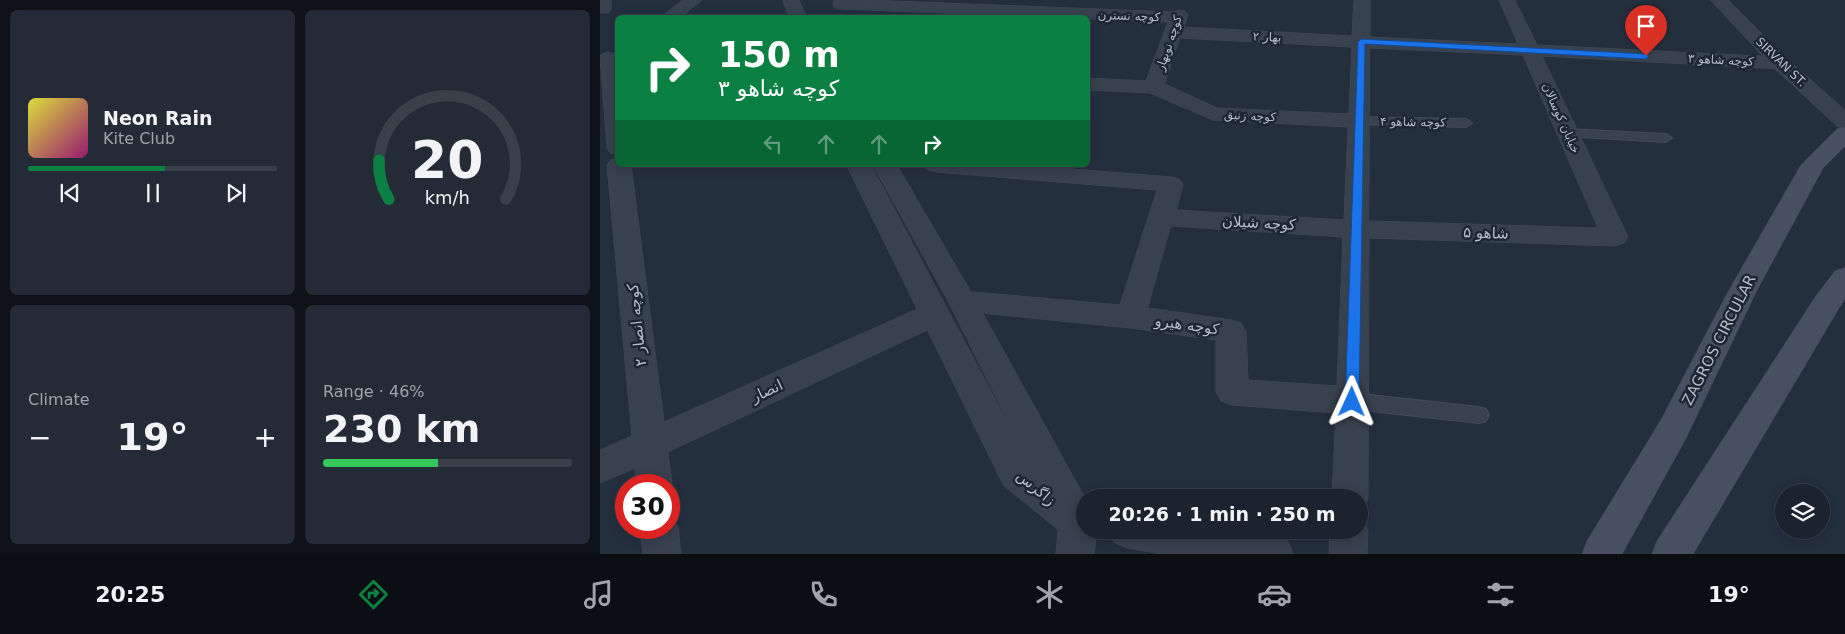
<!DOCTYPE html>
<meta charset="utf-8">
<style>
:root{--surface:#1b232e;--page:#242b36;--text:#f1f3f6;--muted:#a0a4aa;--line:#39404a;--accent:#0b8043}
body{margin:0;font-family:"DejaVu Sans","Noto Naskh Arabic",sans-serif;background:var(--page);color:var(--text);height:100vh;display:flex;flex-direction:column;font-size:19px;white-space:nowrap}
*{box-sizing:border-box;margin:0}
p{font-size:16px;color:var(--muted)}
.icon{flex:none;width:28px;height:28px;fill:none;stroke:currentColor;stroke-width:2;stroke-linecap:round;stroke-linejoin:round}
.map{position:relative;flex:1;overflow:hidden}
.panel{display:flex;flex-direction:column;gap:10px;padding:10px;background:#0f1319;width:600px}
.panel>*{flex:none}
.top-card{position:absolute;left:15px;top:15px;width:475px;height:152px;border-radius:8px;box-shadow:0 2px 12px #0003,0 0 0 1px var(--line);background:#0b8043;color:#fff;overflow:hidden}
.fabs{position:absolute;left:1175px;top:484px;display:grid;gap:10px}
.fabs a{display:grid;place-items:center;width:55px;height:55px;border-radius:50%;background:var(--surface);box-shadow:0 2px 12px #0003,0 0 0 1px var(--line);font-size:25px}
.speed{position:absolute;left:15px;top:474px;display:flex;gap:10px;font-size:25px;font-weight:700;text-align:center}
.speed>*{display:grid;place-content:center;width:65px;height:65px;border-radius:50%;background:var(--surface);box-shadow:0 2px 12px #0003,0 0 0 1px var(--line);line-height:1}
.speed .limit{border:8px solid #d22;background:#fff;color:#111}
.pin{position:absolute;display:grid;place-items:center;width:42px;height:42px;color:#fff;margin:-51px -21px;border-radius:50% 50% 50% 0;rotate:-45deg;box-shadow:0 0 5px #0007}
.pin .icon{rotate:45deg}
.me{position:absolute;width:55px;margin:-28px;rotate:1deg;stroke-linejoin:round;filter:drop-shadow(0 0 4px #0008)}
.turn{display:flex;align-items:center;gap:18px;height:105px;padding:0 20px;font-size:22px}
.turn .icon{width:65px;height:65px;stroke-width:2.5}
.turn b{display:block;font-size:35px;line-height:42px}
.lanes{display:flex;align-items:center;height:48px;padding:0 20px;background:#0003;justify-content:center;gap:25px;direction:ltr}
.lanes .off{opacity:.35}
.big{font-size:38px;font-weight:800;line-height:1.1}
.panel .card{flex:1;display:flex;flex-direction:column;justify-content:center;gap:8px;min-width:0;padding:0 18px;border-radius:8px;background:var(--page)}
.panel .dial{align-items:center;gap:0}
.dial svg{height:130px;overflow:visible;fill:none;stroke:var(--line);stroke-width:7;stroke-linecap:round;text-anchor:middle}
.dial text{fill:var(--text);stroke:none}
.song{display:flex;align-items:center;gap:15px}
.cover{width:60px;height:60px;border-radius:8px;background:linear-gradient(135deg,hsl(60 70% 55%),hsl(320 70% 35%))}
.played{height:5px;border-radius:2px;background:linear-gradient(90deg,var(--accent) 55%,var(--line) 55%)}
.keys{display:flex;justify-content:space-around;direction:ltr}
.heat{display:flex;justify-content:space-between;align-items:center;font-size:28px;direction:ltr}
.charge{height:8px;border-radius:4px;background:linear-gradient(90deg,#34c759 46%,var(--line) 0)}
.panel .tiles{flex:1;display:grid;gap:10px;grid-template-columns:repeat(2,1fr)}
.trip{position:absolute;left:476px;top:489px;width:292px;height:50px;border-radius:25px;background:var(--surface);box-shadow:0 2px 12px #0003,0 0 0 1px var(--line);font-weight:800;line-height:50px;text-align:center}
.tabs{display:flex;height:80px;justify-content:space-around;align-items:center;background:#0b0e12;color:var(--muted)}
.tabs .icon{width:35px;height:35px}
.tabs .current{color:var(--accent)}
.tabs b{font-size:22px;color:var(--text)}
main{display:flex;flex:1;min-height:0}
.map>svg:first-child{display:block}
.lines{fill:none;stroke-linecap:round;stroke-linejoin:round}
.service-casing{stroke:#414a57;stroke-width:2}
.minor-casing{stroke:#414a57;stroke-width:1}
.tertiary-casing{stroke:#414a57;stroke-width:1}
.secondary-casing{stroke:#414a57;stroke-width:1}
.service{fill:#38414e;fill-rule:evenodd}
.minor{fill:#38414e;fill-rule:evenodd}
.tertiary{fill:#38414e;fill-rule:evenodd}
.secondary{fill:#465061;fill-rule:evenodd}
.route{fill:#1a73e8;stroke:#114b97}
.labels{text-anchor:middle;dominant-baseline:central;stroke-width:5;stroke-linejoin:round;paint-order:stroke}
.far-street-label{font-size:12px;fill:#b4bcc9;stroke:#1d2633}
.street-label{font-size:15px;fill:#b4bcc9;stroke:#1d2633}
</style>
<main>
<section class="panel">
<div class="tiles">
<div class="card">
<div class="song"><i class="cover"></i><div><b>Neon Rain</b><p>Kite Club</p></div></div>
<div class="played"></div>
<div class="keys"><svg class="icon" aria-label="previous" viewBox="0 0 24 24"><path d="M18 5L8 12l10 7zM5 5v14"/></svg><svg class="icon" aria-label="pause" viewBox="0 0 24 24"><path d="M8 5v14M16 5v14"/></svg><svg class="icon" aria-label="next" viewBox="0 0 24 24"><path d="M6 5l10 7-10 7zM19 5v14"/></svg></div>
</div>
<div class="card dial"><svg viewBox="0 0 100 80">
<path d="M14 69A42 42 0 1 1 86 69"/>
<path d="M14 69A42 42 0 0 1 8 45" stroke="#0b8043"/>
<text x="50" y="56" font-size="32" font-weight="700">20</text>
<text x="50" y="72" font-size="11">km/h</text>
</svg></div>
<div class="card"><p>Climate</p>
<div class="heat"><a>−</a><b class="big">19°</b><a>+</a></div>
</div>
<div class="card"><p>Range · 46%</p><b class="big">230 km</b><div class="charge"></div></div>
</div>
</section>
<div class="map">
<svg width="1245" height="554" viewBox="0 0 1245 554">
<rect width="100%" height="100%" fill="#242f3e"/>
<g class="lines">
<defs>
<g id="service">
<path d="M759,117L866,119L872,123L866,127L755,124L753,121Z"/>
<path d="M968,129L1066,134L1072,138L1066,142L963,136L962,133Z"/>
<path d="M752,393L879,407L886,409L889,415L886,421L879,423L752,409L745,407L742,401L745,395Z"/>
</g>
<g id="minor">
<path d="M0,0H11V9L9,13H0Z"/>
<path d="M83,0H102L80,18H60Z"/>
<path d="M235,0H267L573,12L579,10L585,11L588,15L584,27L752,36L754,0H770V37L918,44L899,0H915L937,45L1180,57L1187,59L1189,63L1187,67L1180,69L942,56L1028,237L1024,243L1015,246L769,238L768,498L763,510L760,511V498H732L736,413L632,405L621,401L616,392V340L531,328L362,311L352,308L348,301L352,294L362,291L520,305L557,190L336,172L328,170L324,165H423L571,177L579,179L583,184L576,210L744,220L748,127L613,120L550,93L488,90V78L546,81L568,22L241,9L235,8L233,4ZM580,38L752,47L749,114L617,108L565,84ZM770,48L923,55L998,228L769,221ZM571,226L743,237L737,386L648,380L646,331L641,323L631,320L548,308Z"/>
<path d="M8,52L15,54L18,59V155L10,153L7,148L0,56Z"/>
<path d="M18,158V165H31L64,422L324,306L334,303L344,306L348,314L344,322L68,452L72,485L69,492V485H36L35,468L0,483V450L32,436L7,165L11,160Z"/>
<path d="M478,504L485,505V530H501L496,537L494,554H456L459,522L465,509Z"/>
<path d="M69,514L72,515L78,528L81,554H43L40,528H69Z"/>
<path d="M760,516L762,517L768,530L767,554H729L730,530H760Z"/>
<path d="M509,530H643L674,535L688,541L693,554H562L528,548L515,543Z"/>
</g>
<g id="tertiary">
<path d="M183,0H199L207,18H190Z"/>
<path d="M1111,0H1128L1187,59L1245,110V127L1237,126L1173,67Z"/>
<path d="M247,165H271L428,461L348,301L273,165H297L372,294L485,498V530H493L491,535L478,540L465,535L404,486Z"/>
</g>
<g id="secondary">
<path d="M1245,127V146L1223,168L1156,292L1085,440L1022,554H982L987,541L1061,420L1128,292L1201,165L1237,129Z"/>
<path d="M1245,268V298L1093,554H1052L1057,541L1216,296L1235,271Z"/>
</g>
</defs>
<use href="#service" class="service-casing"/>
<use href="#minor" class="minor-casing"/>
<use href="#tertiary" class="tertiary-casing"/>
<use href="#secondary" class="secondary-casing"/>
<use href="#service" class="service"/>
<use href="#minor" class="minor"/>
<use href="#tertiary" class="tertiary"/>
<use href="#secondary" class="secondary"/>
</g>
<path class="route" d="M761,39L1046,54L1049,56L1046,59L765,44L759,402L757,405L752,407L747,405L745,402L758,42Z"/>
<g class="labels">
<g class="far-street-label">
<text transform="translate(529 16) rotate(2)">کوچه نسترن</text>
<text transform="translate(667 37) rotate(3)">بهار ۲</text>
<text transform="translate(569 43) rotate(-71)">کوچه نوبهار</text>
<text transform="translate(1121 60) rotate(3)">کوچه شاهو ۳</text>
<text transform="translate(1181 62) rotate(44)">SIRVAN ST.</text>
<text transform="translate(650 116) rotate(3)">کوچه زنبق</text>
<text transform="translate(961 118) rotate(66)">خیابان کوسالان</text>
<text transform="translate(813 122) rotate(1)">کوچه شاهو ۴</text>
</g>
<g class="street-label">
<text transform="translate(659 223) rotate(3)">کوچه شیلان</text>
<text transform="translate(886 233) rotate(2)">شاهو ۵</text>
<text transform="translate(37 325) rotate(-96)">کوچه انصار ۲</text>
<text transform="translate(587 325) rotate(8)">کوچه هیرو</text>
<text transform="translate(1119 340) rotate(-63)">ZAGROS CIRCULAR</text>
<text transform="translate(167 391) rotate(-25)">انصار</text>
<text transform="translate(436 488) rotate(40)">زاگرس</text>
</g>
</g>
</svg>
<div class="fabs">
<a><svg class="icon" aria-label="layers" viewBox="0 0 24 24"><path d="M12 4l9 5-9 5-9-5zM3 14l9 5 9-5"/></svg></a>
</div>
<div class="speed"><div class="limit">30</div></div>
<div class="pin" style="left:1046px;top:56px;background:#d93025"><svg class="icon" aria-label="arrive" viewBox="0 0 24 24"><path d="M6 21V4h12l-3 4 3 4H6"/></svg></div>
<svg class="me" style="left:752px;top:402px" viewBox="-20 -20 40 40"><path d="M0-17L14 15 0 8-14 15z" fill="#1a73e8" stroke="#fff" stroke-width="4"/></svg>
<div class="trip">20:26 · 1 min · 250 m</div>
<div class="top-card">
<div class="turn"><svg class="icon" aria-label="right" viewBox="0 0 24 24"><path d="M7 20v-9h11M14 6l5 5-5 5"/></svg><div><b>150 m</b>کوچه شاهو ۳</div></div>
<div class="lanes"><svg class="icon off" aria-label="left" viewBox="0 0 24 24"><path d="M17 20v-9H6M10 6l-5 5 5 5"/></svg><svg class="icon off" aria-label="ahead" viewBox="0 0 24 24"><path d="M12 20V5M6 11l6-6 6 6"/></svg><svg class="icon off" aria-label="ahead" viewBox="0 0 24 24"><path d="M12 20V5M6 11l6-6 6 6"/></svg><svg class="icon" aria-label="right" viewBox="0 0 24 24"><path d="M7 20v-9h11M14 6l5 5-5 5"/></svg></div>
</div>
</div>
</main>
<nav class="tabs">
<b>20:25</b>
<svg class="icon current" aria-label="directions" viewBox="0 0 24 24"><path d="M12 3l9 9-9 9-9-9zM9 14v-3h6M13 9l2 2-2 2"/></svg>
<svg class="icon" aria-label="music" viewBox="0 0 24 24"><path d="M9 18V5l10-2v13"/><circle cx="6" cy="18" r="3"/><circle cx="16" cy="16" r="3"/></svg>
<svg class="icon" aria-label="phone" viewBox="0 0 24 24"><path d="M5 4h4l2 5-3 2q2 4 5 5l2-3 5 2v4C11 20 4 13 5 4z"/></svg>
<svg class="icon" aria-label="climate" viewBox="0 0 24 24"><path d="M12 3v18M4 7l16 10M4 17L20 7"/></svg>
<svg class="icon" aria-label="car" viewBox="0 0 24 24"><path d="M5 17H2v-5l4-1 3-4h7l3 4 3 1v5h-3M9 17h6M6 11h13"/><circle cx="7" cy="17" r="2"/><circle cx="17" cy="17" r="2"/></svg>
<svg class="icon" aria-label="filters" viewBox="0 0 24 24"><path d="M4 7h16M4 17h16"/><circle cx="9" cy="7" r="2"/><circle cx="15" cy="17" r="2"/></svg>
<b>19°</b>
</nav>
